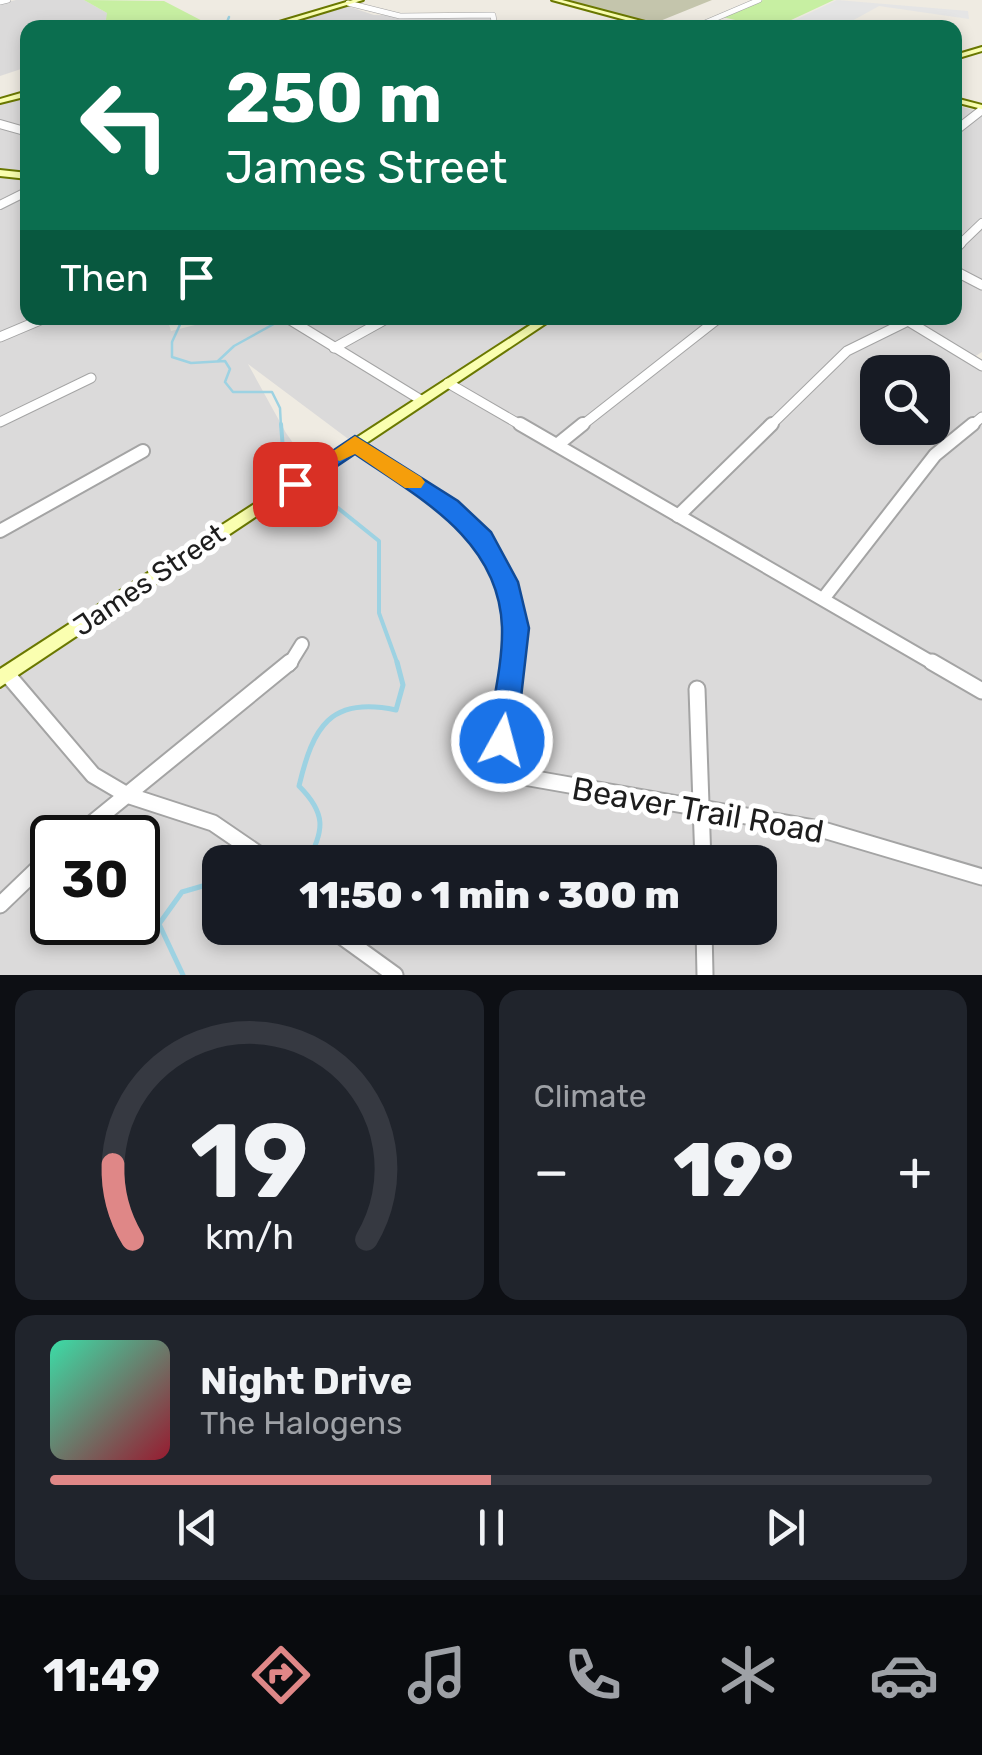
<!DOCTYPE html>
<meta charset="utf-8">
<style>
:root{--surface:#171b24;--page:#20242c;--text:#f1f3f6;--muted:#9ea1a6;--line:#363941;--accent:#df8787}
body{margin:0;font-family:Rubik,sans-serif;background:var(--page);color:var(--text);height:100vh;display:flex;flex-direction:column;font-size:38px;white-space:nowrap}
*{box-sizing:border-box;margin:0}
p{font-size:32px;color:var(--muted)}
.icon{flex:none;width:55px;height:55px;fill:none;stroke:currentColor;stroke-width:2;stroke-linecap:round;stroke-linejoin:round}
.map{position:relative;height:975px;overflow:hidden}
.panel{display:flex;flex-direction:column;gap:15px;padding:15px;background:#0d0f14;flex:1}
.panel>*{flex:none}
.top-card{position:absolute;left:20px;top:20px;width:942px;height:305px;border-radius:20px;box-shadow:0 5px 15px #0003;background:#0b6e4f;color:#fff;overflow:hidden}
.controls{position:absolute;left:860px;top:355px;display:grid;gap:20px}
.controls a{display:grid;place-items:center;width:90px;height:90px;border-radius:20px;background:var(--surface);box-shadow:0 5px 15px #0003;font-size:50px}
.speed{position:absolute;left:30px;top:815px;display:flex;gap:20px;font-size:50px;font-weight:700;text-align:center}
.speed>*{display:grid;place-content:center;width:130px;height:130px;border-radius:50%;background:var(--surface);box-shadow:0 5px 15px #0003;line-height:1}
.speed .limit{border:5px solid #111;border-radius:15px;background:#fff;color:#111}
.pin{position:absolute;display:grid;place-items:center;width:85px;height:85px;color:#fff;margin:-42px;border-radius:20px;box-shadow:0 5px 15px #0006}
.me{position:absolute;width:110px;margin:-55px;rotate:7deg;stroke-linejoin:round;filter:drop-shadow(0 0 8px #0008)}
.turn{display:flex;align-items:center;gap:35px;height:210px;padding:0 40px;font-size:45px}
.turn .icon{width:130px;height:130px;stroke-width:2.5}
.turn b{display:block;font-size:70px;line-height:85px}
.then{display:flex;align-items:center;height:95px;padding:0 40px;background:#0003;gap:20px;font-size:38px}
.big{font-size:75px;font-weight:800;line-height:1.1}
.panel .card{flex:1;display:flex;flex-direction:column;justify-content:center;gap:15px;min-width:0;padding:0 35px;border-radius:20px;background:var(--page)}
.panel .dial{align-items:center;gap:0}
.dial svg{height:260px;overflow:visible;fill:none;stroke:var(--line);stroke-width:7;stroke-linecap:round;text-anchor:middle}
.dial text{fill:var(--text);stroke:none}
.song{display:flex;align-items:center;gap:30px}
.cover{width:120px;height:120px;border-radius:15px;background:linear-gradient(135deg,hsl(160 70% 55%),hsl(350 70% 35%))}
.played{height:10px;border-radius:5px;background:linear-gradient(90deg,var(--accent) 50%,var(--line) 50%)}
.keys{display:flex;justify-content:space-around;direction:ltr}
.heat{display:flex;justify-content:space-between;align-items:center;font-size:55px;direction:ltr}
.panel .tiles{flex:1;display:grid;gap:15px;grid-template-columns:1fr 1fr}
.card:last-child{grid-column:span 2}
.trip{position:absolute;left:202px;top:845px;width:575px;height:100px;border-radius:20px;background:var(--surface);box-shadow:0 5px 15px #0003;font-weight:800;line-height:100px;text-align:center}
.tabs{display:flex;height:160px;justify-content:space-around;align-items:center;background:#090b0e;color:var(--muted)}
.tabs .icon{width:70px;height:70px}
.tabs .active{color:var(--accent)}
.tabs b{font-size:45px;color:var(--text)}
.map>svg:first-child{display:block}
.residential{fill:#dbdada;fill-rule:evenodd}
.construction{fill:#c4c5ac}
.grass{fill:#c7efa2}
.parking{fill:#e5e5e5}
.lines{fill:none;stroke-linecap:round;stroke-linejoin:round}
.stream-far2{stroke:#9dd2e2;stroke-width:2.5}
.stream-far1{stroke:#9dd2e2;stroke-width:4}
.stream{stroke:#9dd2e2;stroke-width:5}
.street-far4-casing{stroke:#a4a4a4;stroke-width:6}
.street-far3-casing{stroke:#a4a4a4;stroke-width:10}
.street-far2-casing{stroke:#a4a4a4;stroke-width:11}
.street-far1-casing{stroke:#a4a4a4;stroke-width:16}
.street-casing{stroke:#a4a4a4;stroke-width:19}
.secondary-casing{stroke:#6a7800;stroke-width:4}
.street-far4{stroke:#fff;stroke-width:5}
.street-far3{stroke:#fff;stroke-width:8}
.street-far2{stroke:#fff;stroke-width:9}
.street-far1{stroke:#fff;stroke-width:12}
.street{stroke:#fff;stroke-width:15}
.secondary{fill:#faffb0;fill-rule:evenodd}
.route{fill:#1a73e8;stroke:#114b97;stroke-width:2.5}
.slow{fill:#f59e0b}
.labels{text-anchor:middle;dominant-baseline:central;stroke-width:10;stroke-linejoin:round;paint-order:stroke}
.street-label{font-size:28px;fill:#1d1d1d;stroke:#fff}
.near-street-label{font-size:32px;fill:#1d1d1d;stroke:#fff}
</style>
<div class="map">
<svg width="982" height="975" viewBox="0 0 982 975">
<rect width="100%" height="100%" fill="#efebe2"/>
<g class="residential">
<path d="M16,0H84L107,13L108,20L105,27L28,28L27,58L24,63L27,67L0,76V4Z"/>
<path d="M347,6L374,15L491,17L494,28H269Z"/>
<path d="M27,95V175L0,171V102Z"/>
<path d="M955,105L982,112V352L971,359L982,366V975H0V175L27,179L28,318H167L171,331L195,325L194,318H548L355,444L248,364L286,433L313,471L50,648L558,318H955ZM878,372H932V428H878ZM52,838H138V922H52ZM220,862H760V928H220Z"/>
</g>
<path class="construction" d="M562,0H712L655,23Z"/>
<g class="grass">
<path d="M84,0L164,1L214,27H105L107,13Z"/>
<path d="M763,0H834L789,21L816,27H766L722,17Z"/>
</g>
<path class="parking" d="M837,0L968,11L969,19L879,6L841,27L793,21Z"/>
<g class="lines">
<g class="stream-far2">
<path d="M229,17L227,22L235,28"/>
<path d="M183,318L172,342V357L191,363L225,361L230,369L225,382L233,392H272L280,408L281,427"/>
<path d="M218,361L234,346L281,320"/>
</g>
<g class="stream-far1">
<path d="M281,424L284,462L293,470"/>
<path d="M313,488L379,541V613L398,665"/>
</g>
<g class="stream">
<path d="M307,862C325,830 326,813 299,786C313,727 330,696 396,710L403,685L397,662"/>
<path d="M183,975L159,924L182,892L220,881"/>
</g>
<defs>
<g id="street-far4">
<path d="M0,2L8,0"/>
<path d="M348,3L400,16L493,15L495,28"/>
<path d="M327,28L353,24L402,28"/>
<path d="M693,28L759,0"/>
</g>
<g id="street-far3">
<path d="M0,124L28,132"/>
<path d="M955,131L982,110"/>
<path d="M0,205L28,191"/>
<path d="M959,245L982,223"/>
</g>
<g id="street-far2">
<path d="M955,249L961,243"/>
<path d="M955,271L982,285"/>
<path d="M287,318L421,400"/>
<path d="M903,318L982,366"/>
<path d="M0,337L45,318"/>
<path d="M334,348L388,318"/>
<path d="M448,383L524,427"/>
<path d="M0,422L91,378"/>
<path d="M580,427L719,318"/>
<path d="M769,427L847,351L908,321"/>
<path d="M970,427L982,417"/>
</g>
<g id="street-far1">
<path d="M520,424L936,665"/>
<path d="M355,444C441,500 528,547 512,665"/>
<path d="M557,445L583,424"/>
<path d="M678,516L772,424"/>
<path d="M0,531L143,451"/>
<path d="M823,599L935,455L973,424"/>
<path d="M289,665L302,644"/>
</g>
<g id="street">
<path d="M512,662C505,711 489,736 524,777L820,829L982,877"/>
<path d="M932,662L982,691"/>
<path d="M7,674L93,775L127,795L213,823L270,862"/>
<path d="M697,689L703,862"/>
<path d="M74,838L290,662"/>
<path d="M0,905L52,855"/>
<path d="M330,928L395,975"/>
<path d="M704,928L705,975"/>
</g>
<g id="secondary">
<path d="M353,0H363L271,28H259Z"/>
<path d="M552,0H562L668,28H655Z"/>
<path d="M982,47V51L955,59V55Z"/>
<path d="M28,91V96L0,103V99Z"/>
<path d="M955,98L982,105V109L955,102Z"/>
<path d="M0,170L28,173V179L0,176Z"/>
<path d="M541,318H554L0,687V669Z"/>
</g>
</defs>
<use href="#street-far4" class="street-far4-casing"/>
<use href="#street-far3" class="street-far3-casing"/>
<use href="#street-far2" class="street-far2-casing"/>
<use href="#street-far1" class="street-far1-casing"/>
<use href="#street" class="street-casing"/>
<use href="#secondary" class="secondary-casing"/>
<use href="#street-far4" class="street-far4"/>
<use href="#street-far3" class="street-far3"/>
<use href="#street-far2" class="street-far2"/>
<use href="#street-far1" class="street-far1"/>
<use href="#street" class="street"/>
<use href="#secondary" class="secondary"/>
</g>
<path class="route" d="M355,436L458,501L491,532L518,582L529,628L516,741L512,751L502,755L491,751L487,741C492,705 503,664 502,627C499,539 419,498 355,454L303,489H287L283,484Z"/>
<path class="slow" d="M355,436L421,477L425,482L421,488H405L355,454L340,461L332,459L329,454Z"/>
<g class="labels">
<g class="street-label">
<text transform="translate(149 580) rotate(-34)">James Street</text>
</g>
<g class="near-street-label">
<text transform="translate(698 810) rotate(10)">Beaver Trail Road</text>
</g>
</g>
</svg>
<div class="controls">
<a><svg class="icon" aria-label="search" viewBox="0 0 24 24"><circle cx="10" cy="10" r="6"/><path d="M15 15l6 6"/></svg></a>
</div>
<div class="speed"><div class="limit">30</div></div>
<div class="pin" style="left:295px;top:484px;background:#d93025"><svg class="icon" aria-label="arrive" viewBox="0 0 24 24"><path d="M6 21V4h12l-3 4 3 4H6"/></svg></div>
<svg class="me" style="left:502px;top:741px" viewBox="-20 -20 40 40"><circle r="17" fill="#1a73e8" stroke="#fff" stroke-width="3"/><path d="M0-11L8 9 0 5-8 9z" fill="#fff"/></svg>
<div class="trip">11:50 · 1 min · 300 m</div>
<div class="top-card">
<div class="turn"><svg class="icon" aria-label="left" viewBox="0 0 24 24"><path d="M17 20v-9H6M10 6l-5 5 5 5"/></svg><div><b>250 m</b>James Street</div></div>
<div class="then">Then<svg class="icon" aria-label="arrive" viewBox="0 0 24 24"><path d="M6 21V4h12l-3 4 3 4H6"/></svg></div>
</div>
</div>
<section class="panel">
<div class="tiles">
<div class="card dial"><svg viewBox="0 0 100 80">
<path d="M14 69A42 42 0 1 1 86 69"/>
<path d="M14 69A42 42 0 0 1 8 46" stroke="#df8787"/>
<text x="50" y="56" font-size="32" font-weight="700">19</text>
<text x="50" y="72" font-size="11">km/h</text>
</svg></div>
<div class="card"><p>Climate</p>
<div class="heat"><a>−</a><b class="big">19°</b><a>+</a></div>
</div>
<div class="card">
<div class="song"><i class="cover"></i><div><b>Night Drive</b><p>The Halogens</p></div></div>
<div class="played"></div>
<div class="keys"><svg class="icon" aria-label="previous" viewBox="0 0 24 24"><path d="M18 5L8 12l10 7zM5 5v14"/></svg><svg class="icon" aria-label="pause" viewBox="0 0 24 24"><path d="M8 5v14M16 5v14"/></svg><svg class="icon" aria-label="next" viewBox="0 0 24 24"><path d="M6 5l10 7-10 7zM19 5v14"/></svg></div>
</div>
</div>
</section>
<nav class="tabs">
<b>11:49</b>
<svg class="icon active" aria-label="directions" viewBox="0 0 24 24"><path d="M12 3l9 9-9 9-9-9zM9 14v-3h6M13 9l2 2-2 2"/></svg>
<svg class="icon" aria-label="music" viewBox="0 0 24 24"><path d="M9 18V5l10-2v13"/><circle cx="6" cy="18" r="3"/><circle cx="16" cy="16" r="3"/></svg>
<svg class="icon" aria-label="phone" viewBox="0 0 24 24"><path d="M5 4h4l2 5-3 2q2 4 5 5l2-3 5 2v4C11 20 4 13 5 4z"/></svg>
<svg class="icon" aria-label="climate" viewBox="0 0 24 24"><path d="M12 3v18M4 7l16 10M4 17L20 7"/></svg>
<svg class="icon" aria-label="car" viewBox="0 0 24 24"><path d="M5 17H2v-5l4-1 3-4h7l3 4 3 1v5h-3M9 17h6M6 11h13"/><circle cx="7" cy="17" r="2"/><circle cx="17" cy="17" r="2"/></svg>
</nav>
